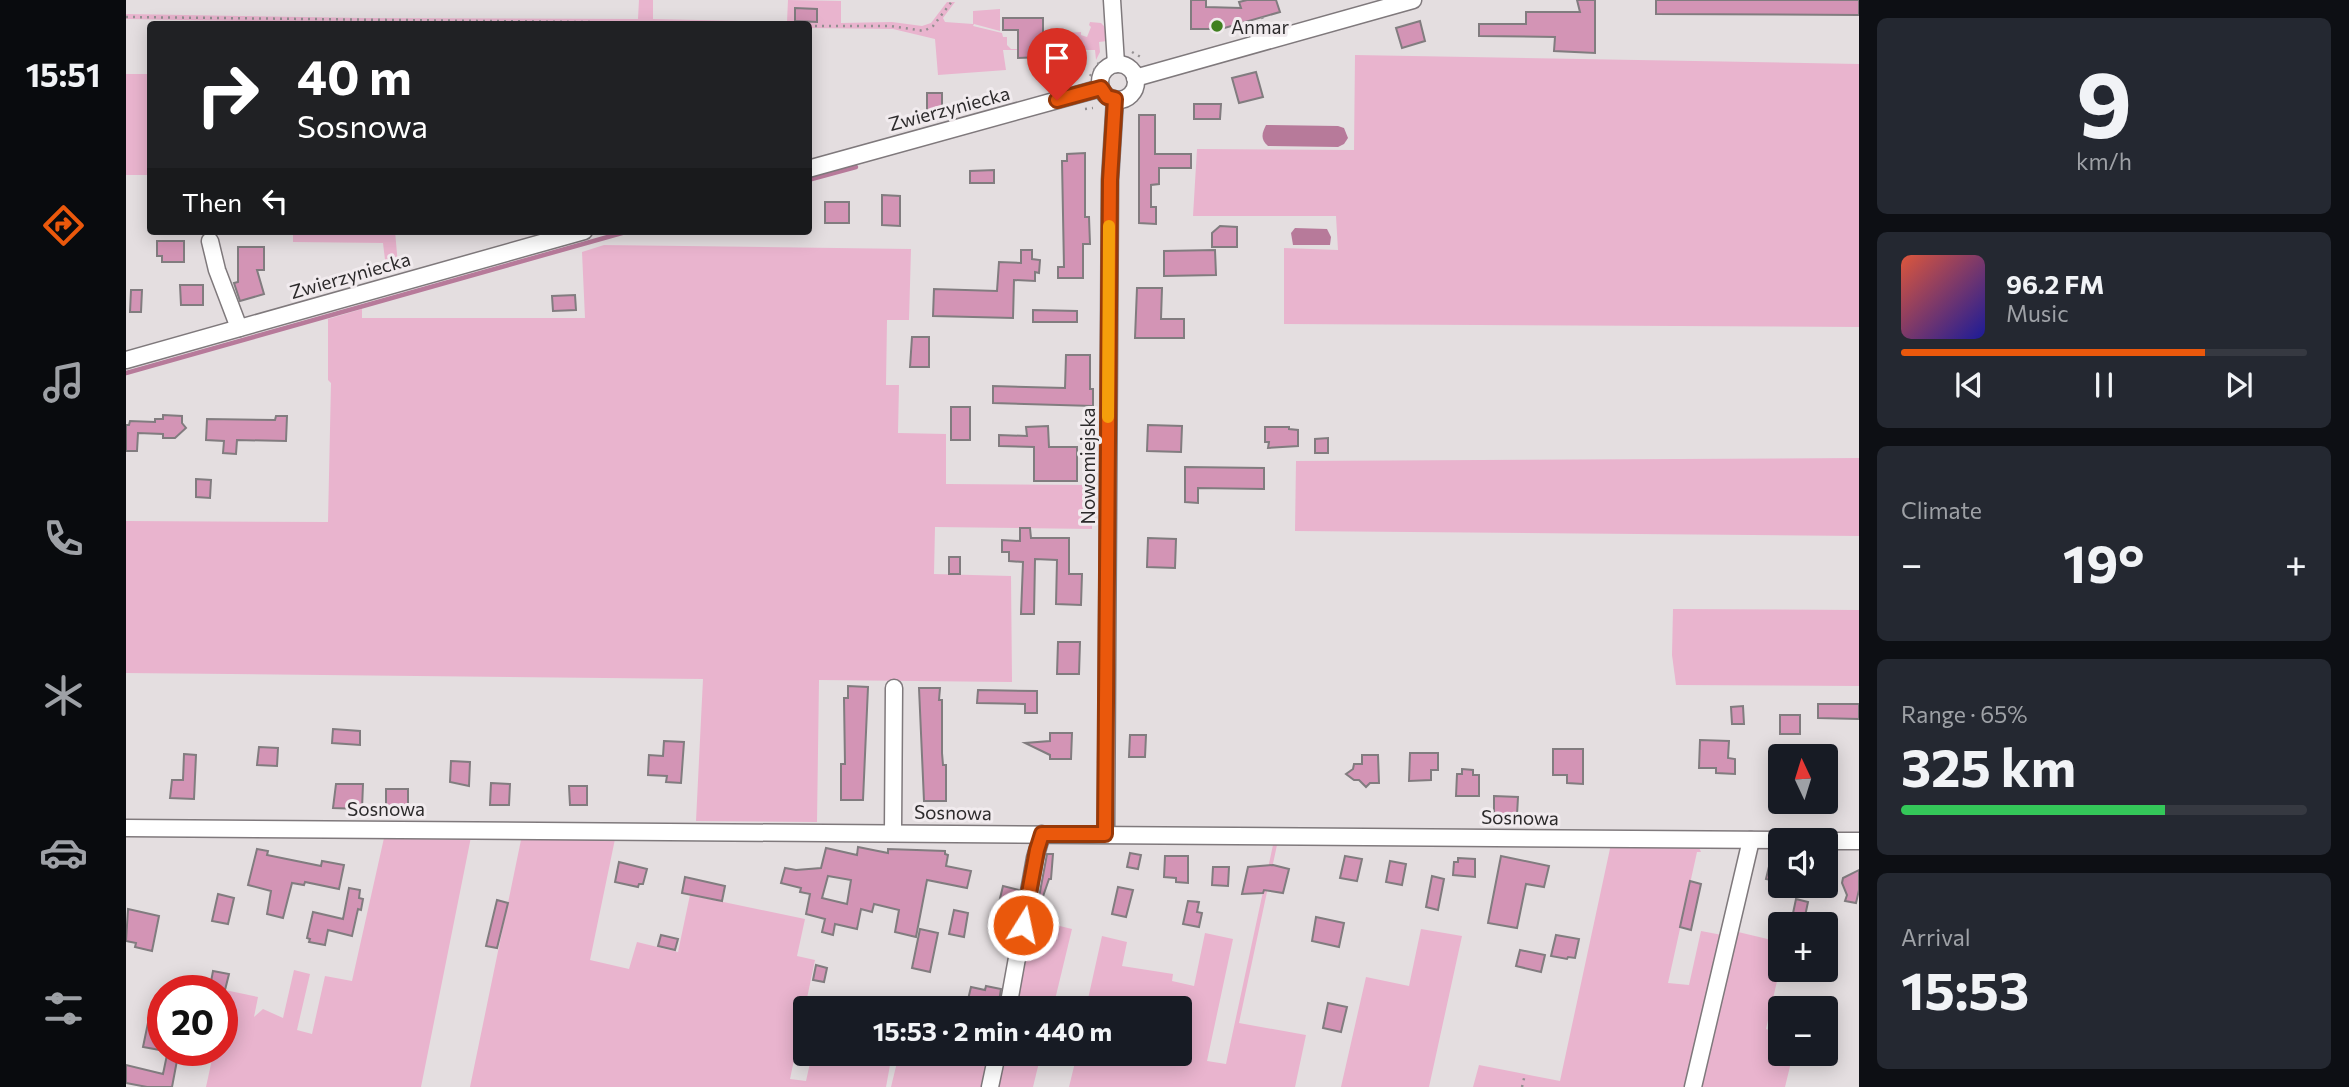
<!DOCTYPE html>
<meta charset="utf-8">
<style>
:root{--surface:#171b24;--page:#242831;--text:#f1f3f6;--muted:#9ea1a6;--line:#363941;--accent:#ea580c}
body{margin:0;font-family:Commissioner,sans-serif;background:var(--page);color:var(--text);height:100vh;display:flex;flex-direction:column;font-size:26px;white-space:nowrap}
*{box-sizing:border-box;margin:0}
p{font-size:23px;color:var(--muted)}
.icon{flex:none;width:38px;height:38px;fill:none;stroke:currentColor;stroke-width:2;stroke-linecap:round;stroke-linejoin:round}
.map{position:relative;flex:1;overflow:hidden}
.panel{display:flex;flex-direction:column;gap:18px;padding:18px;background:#0d0f14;width:490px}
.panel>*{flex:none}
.hud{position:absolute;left:21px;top:21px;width:665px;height:214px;border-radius:7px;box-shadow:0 4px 18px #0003;background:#202124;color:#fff;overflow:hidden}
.needle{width:46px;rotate:356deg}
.tools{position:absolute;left:1642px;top:744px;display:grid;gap:14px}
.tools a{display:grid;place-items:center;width:70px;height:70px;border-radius:7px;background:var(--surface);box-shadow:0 4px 18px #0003;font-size:35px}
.speed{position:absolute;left:21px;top:975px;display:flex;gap:14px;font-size:35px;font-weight:700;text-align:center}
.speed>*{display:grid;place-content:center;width:91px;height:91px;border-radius:50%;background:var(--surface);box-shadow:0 4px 18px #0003;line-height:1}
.speed .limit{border:10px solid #d22;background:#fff;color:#111}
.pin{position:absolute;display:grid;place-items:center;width:60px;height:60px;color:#fff;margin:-72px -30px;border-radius:50% 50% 50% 0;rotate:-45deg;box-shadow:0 0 7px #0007}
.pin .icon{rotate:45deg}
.me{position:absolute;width:77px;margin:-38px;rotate:10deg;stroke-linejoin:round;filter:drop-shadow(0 0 5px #0008)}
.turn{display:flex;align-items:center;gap:24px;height:147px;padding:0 35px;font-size:32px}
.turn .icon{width:91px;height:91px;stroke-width:2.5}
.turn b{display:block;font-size:49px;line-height:60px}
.then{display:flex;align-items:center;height:66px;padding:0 35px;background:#0003;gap:14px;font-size:26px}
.big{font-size:52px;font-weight:700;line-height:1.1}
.panel .tile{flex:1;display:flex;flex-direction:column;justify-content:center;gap:10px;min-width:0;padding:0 24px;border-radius:10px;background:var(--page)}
.panel .dial{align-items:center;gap:0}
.dial b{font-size:91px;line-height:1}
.song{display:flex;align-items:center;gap:21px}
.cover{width:84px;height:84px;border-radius:10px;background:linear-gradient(135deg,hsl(10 70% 55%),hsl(240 70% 35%))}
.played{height:7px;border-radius:4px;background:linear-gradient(90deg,var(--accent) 75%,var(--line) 75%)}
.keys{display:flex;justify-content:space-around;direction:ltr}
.heat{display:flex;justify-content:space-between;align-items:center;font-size:38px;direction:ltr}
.charge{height:10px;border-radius:5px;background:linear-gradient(90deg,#34c759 65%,var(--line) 0)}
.trip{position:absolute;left:667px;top:996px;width:399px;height:70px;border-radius:7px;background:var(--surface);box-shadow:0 4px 18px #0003;font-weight:700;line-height:70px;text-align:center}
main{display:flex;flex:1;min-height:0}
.tab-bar{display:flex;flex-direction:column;width:126px;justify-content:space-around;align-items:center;background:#090b0e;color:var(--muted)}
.tab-bar .icon{width:49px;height:49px}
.tab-bar .active{color:var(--accent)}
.tab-bar b{font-size:32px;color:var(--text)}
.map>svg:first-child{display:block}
.green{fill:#e9b4ce}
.water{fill:#b77a9a}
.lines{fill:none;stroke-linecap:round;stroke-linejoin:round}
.stream{stroke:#b77a9a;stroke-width:4.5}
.building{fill:#d394b5;stroke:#817c7f;stroke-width:2;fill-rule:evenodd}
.minor-casing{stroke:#7f797c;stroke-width:19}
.path{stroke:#938f91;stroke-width:2.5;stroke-dasharray:2 5;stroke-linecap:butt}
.minor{stroke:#fff;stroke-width:16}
.route-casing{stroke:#983908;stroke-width:18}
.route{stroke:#ea580c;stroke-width:12}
.slow{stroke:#f59e0b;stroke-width:12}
.poi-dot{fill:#40801f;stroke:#f1ebee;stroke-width:2.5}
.labels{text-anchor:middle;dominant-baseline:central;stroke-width:6;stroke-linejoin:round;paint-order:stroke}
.poi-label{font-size:19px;fill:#2c2a2b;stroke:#f1ebee;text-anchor:start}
.street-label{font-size:19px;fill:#2c2a2b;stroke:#f1ebee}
</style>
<main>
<nav class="tab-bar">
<b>15:51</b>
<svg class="icon active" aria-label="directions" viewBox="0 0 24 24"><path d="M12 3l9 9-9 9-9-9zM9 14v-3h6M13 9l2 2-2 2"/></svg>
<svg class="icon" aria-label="music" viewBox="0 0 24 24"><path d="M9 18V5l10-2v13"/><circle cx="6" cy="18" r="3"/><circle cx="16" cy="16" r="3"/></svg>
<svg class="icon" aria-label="phone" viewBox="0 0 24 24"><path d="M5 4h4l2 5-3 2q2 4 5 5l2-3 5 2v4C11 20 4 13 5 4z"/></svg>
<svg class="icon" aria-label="climate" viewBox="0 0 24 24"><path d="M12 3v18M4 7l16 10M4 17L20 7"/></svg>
<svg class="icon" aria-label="car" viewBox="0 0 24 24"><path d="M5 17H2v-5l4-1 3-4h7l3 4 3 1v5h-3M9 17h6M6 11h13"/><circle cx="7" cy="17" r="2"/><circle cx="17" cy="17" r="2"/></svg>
<svg class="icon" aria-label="filters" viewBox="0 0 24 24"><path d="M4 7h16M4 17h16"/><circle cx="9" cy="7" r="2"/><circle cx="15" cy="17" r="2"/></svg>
</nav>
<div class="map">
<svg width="1733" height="1087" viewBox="0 0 1733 1087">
<rect width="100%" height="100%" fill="#e4dee0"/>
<g class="green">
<path d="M513,0H527V19L661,22L662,0L715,1V23L766,22L796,26L805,23L821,2H829L817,18L819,22L847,24V11L874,9V31L848,24L847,26L876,33L877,37H881V45L885,49H914L939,33L955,32V35L961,37L965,27L963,25L964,22L975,23L980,28L981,41L973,42L974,52L970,60L969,50H929L923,44L927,50H877L880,70L812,75L809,39L767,29L683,28L682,24H290L0,19V14L238,18L512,19Z"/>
<path d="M1229,55L1733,64V327L1158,324V248L1212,250L1210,216H1067L1071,149L1228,150Z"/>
<rect x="0" y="74" width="24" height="101"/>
<path d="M167,231H269L272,265L260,268L257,243L167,242Z"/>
<path d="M478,245L785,249L783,320H761L760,385H773L772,433L820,434V484L966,485V529L809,527L808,574L885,576L886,682L693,680L691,822L570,821L577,679L0,673V521L202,522L205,383L202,380V319L236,309V318H459L456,252Z"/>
<path d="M1733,458V536L1169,531L1170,461Z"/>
<path d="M1547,609L1733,610V686L1550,685L1546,655Z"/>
<path d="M345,837L295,1087H80L88,1050H96L99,990L132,997L128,1017L137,1009L157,1018L168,970L184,974L171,1030L186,1034L199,976L226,981L258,838Z"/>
<path d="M421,837L489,839L464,960L503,969L511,942L552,952L564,895L679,919L671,956L689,960L664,1079L680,1081L686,1054L706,1058L707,1054H766L760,1087H344L395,840Z"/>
<path d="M1485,844L1572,845L1575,852H1571L1542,983L1563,985L1575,931L1596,935L1562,1087H1347L1353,1065L1434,1081Z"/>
<path d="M1147,845H1151L1113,1023L1180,1035L1169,1087H943L951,1054H1054V1008H960L976,936L1001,942L996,966L1047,974L1046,981L1068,986L1079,933L1107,939L1081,1061L1100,1064Z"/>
<path d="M901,918L946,929L927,1008H887Z"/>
<path d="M1295,929L1336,936L1303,1087H1215L1240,977L1283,986Z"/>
<path d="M1608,931L1654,942V968L1640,1029L1654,1033V1054H1667L1659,1087H1573Z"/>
<path d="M773,1054H865L858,1087H765Z"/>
<path d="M876,1054H915L907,1087H868Z"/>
</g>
<g class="water">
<path d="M1140,125L1212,126L1218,128L1222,138L1218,144L1212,147L1142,146C1134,139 1136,133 1140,125Z"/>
<path d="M1169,228L1201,229L1205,237L1204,245H1167L1165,233Z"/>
</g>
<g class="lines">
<g class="stream">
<path d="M682,180L730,167"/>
<path d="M0,373L503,231"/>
</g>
</g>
<g class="building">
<path d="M1065,0H1080V7L1115,8L1113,2L1121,0H1150L1154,12L1095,29H1065Z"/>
<path d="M1451,0H1469V53L1428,51L1429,37L1353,36V24H1400V12H1454Z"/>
<path d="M1530,0H1733V15L1530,14Z"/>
<path d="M669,8L691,9V22L669,21Z"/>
<path d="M877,18H917V57L892,58V30H877Z"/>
<path d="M1294,21L1299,41L1276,48L1270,28Z"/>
<path d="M921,49L944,50V75H926V65H921Z"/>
<path d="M1130,72L1137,97L1113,103L1106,78Z"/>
<rect x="801" y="93" width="15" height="19"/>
<path d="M1068,104H1095L1094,119H1068Z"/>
<path d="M1013,115H1029V154H1065V168H1033V184L1025,185V207H1030V224L1013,223Z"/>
<path d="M959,153V217H963L964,244H957V278H932V267H938L936,161H941V154Z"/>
<path d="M868,170V183H844V171Z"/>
<path d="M756,195L774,196V226L756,225Z"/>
<rect x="699" y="202" width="24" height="21"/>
<path d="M1094,226L1111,227V247H1086V233Z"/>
<path d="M31,241H58V262H36V256H31Z"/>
<path d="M112,247H138V270H131L138,294L114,301L108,283L112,282Z"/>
<path d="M895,250H906V259L914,260L913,273L909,272V281L888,280L887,318L807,316L808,289L871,291L873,262L895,263Z"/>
<path d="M1089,250L1090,275L1038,276V251Z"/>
<path d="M54,285H77V305H55Z"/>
<path d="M1011,288H1036L1035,319H1058V338H1009Z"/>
<path d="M5,290H16L15,312H4Z"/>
<path d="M449,295L450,310L427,311L426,296Z"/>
<path d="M907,310L951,311V322H907Z"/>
<path d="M786,337H803V367H784Z"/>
<path d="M940,355H964V389H967V406L867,403V386L939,388Z"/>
<rect x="825" y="407" width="19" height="33"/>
<path d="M37,415L56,416V423L60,428L49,438H37V434L12,433L11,451H0V425H3L4,421L29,422V419H37Z"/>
<path d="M150,416H161L160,441L111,440L110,454L97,453L98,441L80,440L81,419L149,420Z"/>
<path d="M1022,425L1056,426L1055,452L1021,451Z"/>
<path d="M922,426L923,447H951V481H908V447L873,446V435L901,436L900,427Z"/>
<path d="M1139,427H1163V429L1172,430V446L1142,448L1143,442H1139Z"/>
<path d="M1202,438V453H1189V439Z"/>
<path d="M1059,467L1138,468V489L1072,488V503L1059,502Z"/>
<path d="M70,479L85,480L84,498L70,497Z"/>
<path d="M894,528H904L905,538H943V574H956L955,605L930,604L931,560L909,559L908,614H895L897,562L883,561V552H876V540L894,541Z"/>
<path d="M1022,538L1050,539L1049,568L1021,567Z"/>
<rect x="823" y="557" width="11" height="17"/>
<path d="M932,642H954L953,674H931Z"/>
<path d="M722,686L742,687L737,800H715V764H719L718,698H722Z"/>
<path d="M793,688H814L813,700H816V753L817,765H820V801H798Z"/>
<path d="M852,690L911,691V713H899V704L851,703Z"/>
<path d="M1692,704H1733V719L1692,718Z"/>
<path d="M1617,706L1618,724H1606L1605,707Z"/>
<rect x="1654" y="715" width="20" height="19"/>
<path d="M207,729L234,731V745L206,743Z"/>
<path d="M924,733H946L945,759H924V755L899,743L924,741Z"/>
<path d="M1004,735H1020L1019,757H1003Z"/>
<path d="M1574,740L1603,741L1602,758L1609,759V774L1590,773V768H1573Z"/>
<path d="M538,741L558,742L555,783L540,782L541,776L522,775L523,755L537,756Z"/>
<path d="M133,747L152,748L151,766L131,765Z"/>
<path d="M1427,749H1457V784L1441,783V775H1427Z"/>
<path d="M1284,753H1312V770H1305V780L1283,781Z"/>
<path d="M58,754L70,755L68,799L44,798L46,780H57Z"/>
<path d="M1236,755H1252L1253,783H1244L1240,787L1233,780H1228L1220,774L1227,769L1228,764H1236Z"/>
<path d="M325,761L344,762L343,786L324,782Z"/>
<path d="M1336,769L1347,770V775H1353V796H1330L1331,774H1336Z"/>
<path d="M365,783L384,784L383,805H364Z"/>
<path d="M210,784H237L236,809L207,808Z"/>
<path d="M443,786H461V805H444Z"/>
<rect x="260" y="789" width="22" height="21"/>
<path d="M1368,796L1392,797L1391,815L1368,816Z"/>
<path d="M732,847L762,853V849L819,851V854L822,855L820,866L845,871L841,888L801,880L790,937L769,932L773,910L748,904L746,912L735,909L731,929L709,924L707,935L696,932L699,919L680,914L684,894L674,892L675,888L655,883L659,868L670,870L695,868L700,848L731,855ZM702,876L725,880L721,904L696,898Z"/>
<path d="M131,849L142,851L141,855L195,866L196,861L218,865L213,889L179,882L178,885L166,883L157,918L141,914L145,891L122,885Z"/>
<path d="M1647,850H1654V882L1640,879Z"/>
<path d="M1004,853L1015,855L1012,869L1001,867Z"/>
<path d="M921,854H927L925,879H923L913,908H911Z"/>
<path d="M1039,856H1062V883L1050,882V878L1038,877Z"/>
<path d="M1219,856L1236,859L1231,881L1214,878Z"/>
<path d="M1375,856L1423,866L1418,887L1400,884L1391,928L1362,923Z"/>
<path d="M1332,858L1349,859V877L1327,875L1328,862H1332Z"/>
<path d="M1264,861L1280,864L1276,885L1260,882Z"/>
<path d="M493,862L521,869L517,884H513L512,887L489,882Z"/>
<path d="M1147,865L1163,869L1157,893L1138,890L1137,893L1116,894L1122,867Z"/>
<path d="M1087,867H1103L1102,886L1086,885Z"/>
<path d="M1733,870V890L1730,903L1719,901L1721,895L1716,883L1717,878Z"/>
<path d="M1306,876L1318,879L1312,910L1300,907Z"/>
<path d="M559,877L599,886L596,901L556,893Z"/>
<path d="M1564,881L1575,884L1565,930L1554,927Z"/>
<path d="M877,886L893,890L887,919L870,915Z"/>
<path d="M992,887L1007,890L1000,917L986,914Z"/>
<path d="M223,888L234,890L233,898L237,899L235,910L232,909L226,936L202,930L199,945L183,942L184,939L181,938L187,912L217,919Z"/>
<path d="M92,894L108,898L102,924L86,921Z"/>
<path d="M1670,899L1682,902L1678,921L1666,918Z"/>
<path d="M371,900L382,903L371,948L360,946Z"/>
<path d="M1062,901L1073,902L1071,912L1076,913L1073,927L1057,924Z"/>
<path d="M2,909L33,916L26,951L9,947L10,943L0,941Z"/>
<path d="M828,910L842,913L838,937L823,934Z"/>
<path d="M1190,917L1218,923L1213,947L1186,941Z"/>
<path d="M794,929L812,933L804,972L786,968Z"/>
<path d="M535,935L552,939L549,950L532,946Z"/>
<path d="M1430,935L1453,939L1449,958L1442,957L1441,959L1425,956Z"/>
<path d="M1394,950L1419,955L1415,972L1390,966Z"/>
<path d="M690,965L701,968L698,982L687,980Z"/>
<path d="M87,971L103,974L99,990L84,987Z"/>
<path d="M860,986L875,989L872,1008H840L845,987L859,990Z"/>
<path d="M1202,1003L1221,1007L1215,1032L1197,1028Z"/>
<path d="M23,1018L35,1020L32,1032L37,1033L34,1050L17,1047Z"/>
<path d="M42,1050H53L46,1087H21L0,1083V1065L37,1074Z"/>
</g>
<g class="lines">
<defs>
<g id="minor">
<path d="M986,0L990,64"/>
<circle cx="992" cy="82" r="18"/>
<path d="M1009,78L1287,0"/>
<path d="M682,169L975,88"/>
<path d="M84,241L91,270L113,328"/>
<path d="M0,360L458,231"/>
<path d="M0,828L1654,840"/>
<path d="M767,832L768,688"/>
<path d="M980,834L984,180L989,99"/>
<path d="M1699,841H1733"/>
<path d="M882,1008L909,858L916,834"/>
<path d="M864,1087L871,1054"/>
<path d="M1567,1087L1625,840"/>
</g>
</defs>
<use href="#minor" class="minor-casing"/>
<g class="path">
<path d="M0,17L634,24"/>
<path d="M1136,17L1139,27"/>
<path d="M682,26H765L798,31L807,26L827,0"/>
<path d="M1006,52L1018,59"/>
<path d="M964,76L974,61"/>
<path d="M959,109L967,108"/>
<path d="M1396,1087L1399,1074"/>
</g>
<use href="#minor" class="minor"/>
</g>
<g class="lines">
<defs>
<path id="route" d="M897,925L911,850L916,834H979L984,180L989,99L981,97L975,88L931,100"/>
</defs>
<use href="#route" class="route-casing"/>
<use href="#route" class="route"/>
<path class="slow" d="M982,417L983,226"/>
</g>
<circle class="poi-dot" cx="1091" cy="26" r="7"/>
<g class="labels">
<g class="poi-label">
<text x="1105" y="26">Anmar</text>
</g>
<g class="street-label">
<text transform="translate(823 108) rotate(-15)">Zwierzyniecka</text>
<text transform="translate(224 275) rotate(-16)">Zwierzyniecka</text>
<text transform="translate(961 466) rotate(-90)">Nowomiejska</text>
<text x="260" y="808">Sosnowa</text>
<text transform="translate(827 812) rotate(1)">Sosnowa</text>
<text transform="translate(1394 817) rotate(1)">Sosnowa</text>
</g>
</g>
</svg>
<div class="tools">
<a><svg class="needle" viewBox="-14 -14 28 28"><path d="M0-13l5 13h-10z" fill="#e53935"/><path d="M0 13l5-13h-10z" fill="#9ea1a6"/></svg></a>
<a><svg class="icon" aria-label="sound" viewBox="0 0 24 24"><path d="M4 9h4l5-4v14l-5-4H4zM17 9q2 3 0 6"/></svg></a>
<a>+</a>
<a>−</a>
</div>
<div class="speed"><div class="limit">20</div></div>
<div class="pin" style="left:931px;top:100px;background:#d93025"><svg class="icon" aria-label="arrive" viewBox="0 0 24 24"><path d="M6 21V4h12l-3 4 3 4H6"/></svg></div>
<svg class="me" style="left:897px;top:925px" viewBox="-20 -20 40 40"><circle r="17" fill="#ea580c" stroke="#fff" stroke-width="3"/><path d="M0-11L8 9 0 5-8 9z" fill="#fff"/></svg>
<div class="trip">15:53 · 2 min · 440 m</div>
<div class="hud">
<div class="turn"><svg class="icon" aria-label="right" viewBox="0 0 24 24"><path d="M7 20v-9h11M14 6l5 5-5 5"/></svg><div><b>40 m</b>Sosnowa</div></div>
<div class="then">Then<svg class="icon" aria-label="left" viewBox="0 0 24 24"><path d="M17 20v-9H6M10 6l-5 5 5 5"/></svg></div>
</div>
</div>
<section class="panel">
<div class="tile dial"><b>9</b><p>km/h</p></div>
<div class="tile">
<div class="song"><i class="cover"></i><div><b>96.2 FM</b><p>Music</p></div></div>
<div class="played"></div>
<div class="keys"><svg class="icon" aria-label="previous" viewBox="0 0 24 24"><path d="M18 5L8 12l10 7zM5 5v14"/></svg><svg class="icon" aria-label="pause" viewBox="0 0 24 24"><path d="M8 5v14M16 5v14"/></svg><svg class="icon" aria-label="next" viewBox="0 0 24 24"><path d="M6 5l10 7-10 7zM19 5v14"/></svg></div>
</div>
<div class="tile"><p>Climate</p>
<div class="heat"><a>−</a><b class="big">19°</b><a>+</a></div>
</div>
<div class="tile"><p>Range · 65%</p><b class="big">325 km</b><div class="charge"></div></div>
<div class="tile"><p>Arrival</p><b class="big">15:53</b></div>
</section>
</main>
